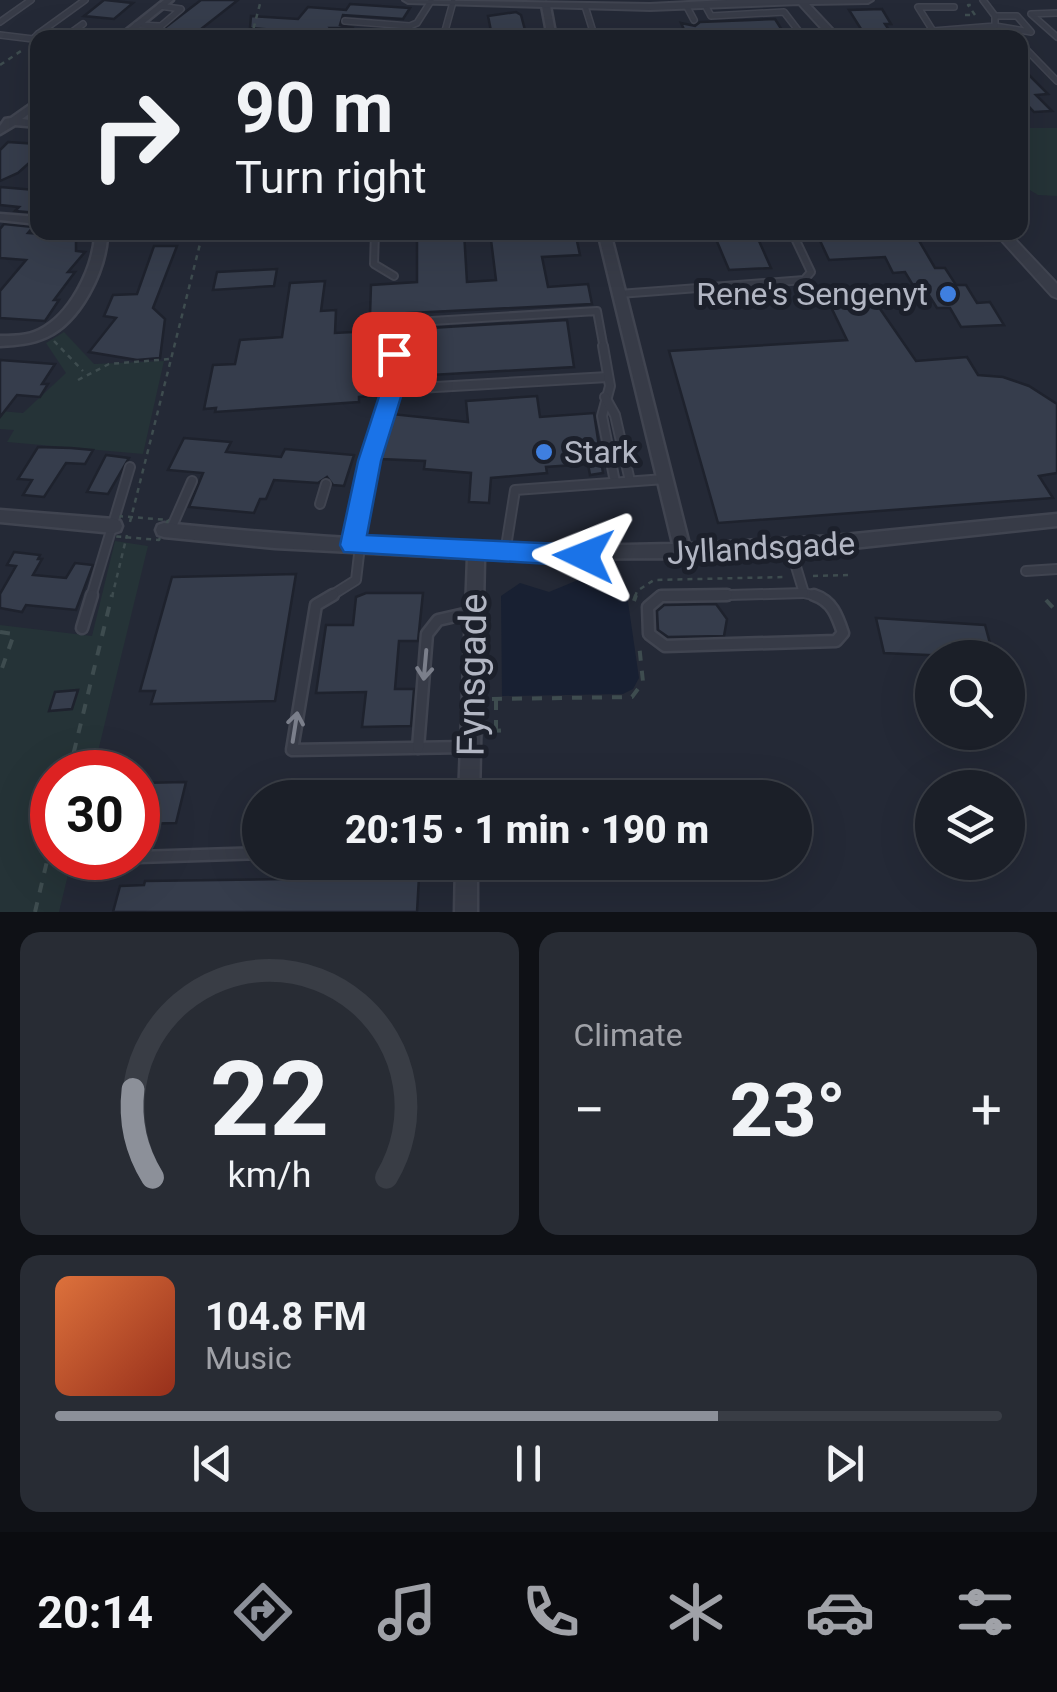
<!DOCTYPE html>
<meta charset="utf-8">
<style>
:root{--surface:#1b1f28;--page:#282c34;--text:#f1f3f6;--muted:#a0a2a8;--line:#393d45;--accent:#8c9099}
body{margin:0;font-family:Roboto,sans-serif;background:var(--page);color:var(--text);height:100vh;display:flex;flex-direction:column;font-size:38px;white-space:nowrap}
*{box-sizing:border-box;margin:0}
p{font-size:32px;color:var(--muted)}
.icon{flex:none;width:55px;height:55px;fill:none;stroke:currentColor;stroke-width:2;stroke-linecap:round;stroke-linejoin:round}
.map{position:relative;height:912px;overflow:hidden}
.details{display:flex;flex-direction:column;gap:20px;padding:20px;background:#0f1116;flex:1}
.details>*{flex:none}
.guide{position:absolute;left:30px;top:30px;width:998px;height:210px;border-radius:20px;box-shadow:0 10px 40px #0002,0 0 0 2px var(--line);background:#1b1f28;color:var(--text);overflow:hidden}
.tools{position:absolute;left:915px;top:640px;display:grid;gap:20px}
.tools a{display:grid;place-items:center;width:110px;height:110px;border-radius:50%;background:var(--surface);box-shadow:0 10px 40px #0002,0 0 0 2px var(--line);font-size:50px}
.speed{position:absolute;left:30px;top:750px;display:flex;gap:20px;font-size:50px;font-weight:700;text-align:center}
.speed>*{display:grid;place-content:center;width:130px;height:130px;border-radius:50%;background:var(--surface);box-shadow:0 10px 40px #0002,0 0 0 2px var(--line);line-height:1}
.speed .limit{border:15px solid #d22;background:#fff;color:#111}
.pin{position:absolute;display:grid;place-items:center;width:85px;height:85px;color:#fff;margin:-42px;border-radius:20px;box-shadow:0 5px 15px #0006}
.me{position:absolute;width:110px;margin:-55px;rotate:272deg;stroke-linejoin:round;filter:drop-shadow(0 0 8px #0008)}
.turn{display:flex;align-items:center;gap:35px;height:210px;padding:0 40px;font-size:45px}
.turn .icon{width:130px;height:130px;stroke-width:2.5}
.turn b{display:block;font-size:70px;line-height:85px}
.big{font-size:75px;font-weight:800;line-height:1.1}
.details .widget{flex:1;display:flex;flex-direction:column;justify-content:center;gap:15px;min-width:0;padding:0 35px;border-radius:20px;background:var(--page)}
.details .dial{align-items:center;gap:0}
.dial svg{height:260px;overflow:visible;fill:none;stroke:var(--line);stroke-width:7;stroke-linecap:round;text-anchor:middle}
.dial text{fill:var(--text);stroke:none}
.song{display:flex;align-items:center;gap:30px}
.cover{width:120px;height:120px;border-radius:15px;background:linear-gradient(135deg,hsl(20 70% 55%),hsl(10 70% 35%))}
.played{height:10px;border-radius:5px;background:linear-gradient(90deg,var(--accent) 70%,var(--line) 70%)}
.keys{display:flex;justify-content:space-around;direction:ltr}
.heat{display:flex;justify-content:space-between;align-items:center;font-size:55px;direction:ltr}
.details .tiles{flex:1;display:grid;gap:20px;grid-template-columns:1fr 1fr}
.widget:last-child{grid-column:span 2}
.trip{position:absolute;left:242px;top:780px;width:570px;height:100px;border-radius:50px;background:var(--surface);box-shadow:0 10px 40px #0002,0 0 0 2px var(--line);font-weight:800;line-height:100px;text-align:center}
.menu{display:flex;height:160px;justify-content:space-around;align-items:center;background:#0b0c10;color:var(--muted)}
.menu .icon{width:70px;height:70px}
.menu .active{color:var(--accent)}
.menu b{font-size:45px;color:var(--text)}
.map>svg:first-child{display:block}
.green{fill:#253337}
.water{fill:#182032}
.building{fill:#363d4c;stroke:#1e222d;stroke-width:2.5}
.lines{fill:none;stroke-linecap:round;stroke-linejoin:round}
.service-far3-casing{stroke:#404450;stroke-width:8}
.service-far2-casing{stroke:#404450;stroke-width:10}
.service-far1-casing{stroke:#404450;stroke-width:12}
.service-casing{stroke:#404450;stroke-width:15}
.minor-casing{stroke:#404450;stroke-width:5}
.tertiary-casing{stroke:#404450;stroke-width:4}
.path-far1{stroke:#3e4c4f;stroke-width:2.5;stroke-dasharray:5 5;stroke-linecap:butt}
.path{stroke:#3e4c4f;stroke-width:4;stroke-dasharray:10 10;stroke-linecap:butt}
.service-far3{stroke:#373b47;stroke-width:5}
.service-far2{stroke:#373b47;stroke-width:6}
.service-far1{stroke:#373b47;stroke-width:8}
.service{stroke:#373b47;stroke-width:10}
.minor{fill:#373b47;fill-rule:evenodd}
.tertiary{fill:#373b47;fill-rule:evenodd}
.oneway{stroke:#7b7f8b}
.route{fill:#1a73e8;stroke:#114b97;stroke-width:2.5}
.shop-dot{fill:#3f7fe0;stroke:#1c202b;stroke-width:4}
.labels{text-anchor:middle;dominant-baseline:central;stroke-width:10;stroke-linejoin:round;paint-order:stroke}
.poi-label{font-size:32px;fill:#b2b6c3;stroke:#1c202b;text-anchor:end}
.street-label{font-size:32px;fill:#b2b6c3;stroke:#1c202b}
.near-street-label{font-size:38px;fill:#b2b6c3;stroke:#1c202b}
</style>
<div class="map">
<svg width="1057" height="912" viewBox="0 0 1057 912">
<rect width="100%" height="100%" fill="#242936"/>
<g class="green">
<path d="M1020,128H1057V196L1038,195L1020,184Z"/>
<path d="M64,332L94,364L164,361L143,454L7,442L14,430L0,429V411L23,413L66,373L46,343Z"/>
<path d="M115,541L148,546L93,772H52V858H72L59,912H0V625L92,636Z"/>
</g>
<path class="water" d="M578,580L616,582L626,588L639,678L633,689L623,694L502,696L501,596L520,583L549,592Z"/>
<g class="building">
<path d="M104,0H105L133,3L114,19L84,16Z"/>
<path d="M201,0H238L196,33H158Z"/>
<path d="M350,4L410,8L403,19L343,15L340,25L354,28H330L335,35L250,28L251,16L298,19L308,7L346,10Z"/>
<path d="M882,9L891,24H885L889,30H878L883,37H866L849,10Z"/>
<path d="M516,12L521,15L525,30L491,31L488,16Z"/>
<path d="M775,19L787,38H688L681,23L695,26L700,22Z"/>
<path d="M1020,66L1048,94L1036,95L1052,111L1034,112L1020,97Z"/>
<path d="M8,142L38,144V155L18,173L0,181V150Z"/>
<path d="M38,186V213L15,211L19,207L0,205V187L35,190Z"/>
<path d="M4,224L33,227L28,233L76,237V251L85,252L68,272H75L54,300H59L45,321L0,318V291L26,260L0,258V229Z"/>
<path d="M417,232H464L467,282L496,280L490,232H575L580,255L542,257L548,287L588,284L592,304L370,315L371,285L417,282Z"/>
<path d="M713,232H755L771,268L729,270Z"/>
<path d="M816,232H914L935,268H945L956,285H966L977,303L990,302L1004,325L961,327L950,308H937L927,292H917L905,272L893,273L885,257L829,260Z"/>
<path d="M154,246H177L153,308L165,319L160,358L137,360L89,352L116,318L104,316L113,295L137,294Z"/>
<path d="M277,269L274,286L213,290L217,272Z"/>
<path d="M325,281L321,311L336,310L335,333L373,331L371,396L359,397V402L215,412L216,408L204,409L213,365L235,364L240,340L282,337L290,283Z"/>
<path d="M876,303L916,361L967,357L978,375L1003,377L1029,386L1057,404V473L1039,476L1053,498L718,523L669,351L847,340L831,307Z"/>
<path d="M567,320L574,367L431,375V343L413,344V329Z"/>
<path d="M0,360L55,364L42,384H48L40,397L17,395L0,417Z"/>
<path d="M537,396L540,417L594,413L603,473L590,475L588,464L546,467L547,473L491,478L489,503L469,502L471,473L424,469L425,461L381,459L392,414L468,422L466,401Z"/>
<path d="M184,438L231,442L226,452L281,457L285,449L354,455L344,486L333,485L327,477L318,483L274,480L266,499H260L254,513L189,507L203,473L168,470Z"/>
<path d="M38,447L71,448L93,450L85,464L66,463L44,497L23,495L32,480L18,479Z"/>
<path d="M106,455L129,458L108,494L87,492Z"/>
<path d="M14,552L40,555L38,559H42L33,575L66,578L75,563L93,565L76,610L26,605L22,612L0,608V594L16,566L7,565Z"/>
<path d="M296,574L275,701L151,704L155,691H140L172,577Z"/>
<path d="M366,593H423L418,641H399L395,689H414L411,726L362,727L366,692L316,693L326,625H353L356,597Z"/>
<path d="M716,604L727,619L724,636L668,637L658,630L657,611L664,605Z"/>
<path d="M876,618L985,625L994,658L884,653Z"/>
<path d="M78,690L72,709L49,711L55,692Z"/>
<path d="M364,781L363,798H297L300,782Z"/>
<path d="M186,782L176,823L138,824V783Z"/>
<path d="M419,877L417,912H113L120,886L144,885L145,881Z"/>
</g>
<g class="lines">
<defs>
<g id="service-far3">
<path d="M686,5L694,20"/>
<path d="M705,5L711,16L784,12L804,38"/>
<path d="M585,6L595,38"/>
<path d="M1057,13L1031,14L1057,37"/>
<path d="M995,16H1017L1031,32L995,26"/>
<path d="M345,21L410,26L417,23L431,1"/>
<path d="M0,22L31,0"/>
<path d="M136,25L161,26L181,9L160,6"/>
<path d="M933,31L995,26V16L983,0"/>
<path d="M933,31L918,7H954"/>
<path d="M0,35L33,39L38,34"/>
<path d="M65,37L83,24"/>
<path d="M65,38L38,34L85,0"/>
<path d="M286,38L287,34L323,38"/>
<path d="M443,38L453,2"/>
<path d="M486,38L551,35"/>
<path d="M925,38L923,34L933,31"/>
<path d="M1020,43L1057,81"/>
</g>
<g id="service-far2">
<path d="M375,232L374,264L394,276"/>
<path d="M619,294L804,280L811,272L792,232"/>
<path d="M382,324L597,311L604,349"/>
<path d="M393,324V349"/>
</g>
<g id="service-far1">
<path d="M393,346L394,384L418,388L608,377"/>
<path d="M603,346L610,386L602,416L615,482"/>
<path d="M605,397L615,415L630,481"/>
<path d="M320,504L326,484"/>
<path d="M170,531L192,481"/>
<path d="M352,545L369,461L394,384"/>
<path d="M790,547L804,593"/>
<path d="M505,553L515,490L665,479"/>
<path d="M1026,571L1057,569"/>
<path d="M804,593L821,597"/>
<path d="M91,597L130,467"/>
<path d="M329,597L356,580L360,546"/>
<path d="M659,597L804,593"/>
</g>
<g id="service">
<path d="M333,595L316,605L292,750L468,747"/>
<path d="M727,595L661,596L648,607L649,634L665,646L836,641L843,633C837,615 832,601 814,595"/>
<path d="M82,628L92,595"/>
<path d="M418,748L427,634L438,620L473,612"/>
<path d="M138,857L260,853"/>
<path d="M115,858H130"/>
</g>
<g id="minor">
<path d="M164,0H173L126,38H116Z"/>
<path d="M546,3L550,6L556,38H548L542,6Z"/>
<path d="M38,99V107L22,119L38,121V127L15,125L0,134V126L5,119L11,118Z"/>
<path d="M0,214L38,217V224L0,220Z"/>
<path d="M92,232H104L107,237C105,272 80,322 47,337C32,344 16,345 0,346V336C13,336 27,336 39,330C70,315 92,270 95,237Z"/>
<path d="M598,232H610L689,544L834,536L1057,514V526L834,550L689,557L683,560L677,558L484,559L479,798H459L468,558L275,548L164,537L158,535L156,530L158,525L164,523C333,540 502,549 673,544Z"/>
<path d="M0,510L114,519L120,521L122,526L120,531L114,533L0,522Z"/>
<path d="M456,862H477V912H455Z"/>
</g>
<g id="tertiary">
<path d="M403,0L650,4L727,0H873L868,3L809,4L841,38H830L799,4L650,10L408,3Z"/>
<path d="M994,232H1008L1057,284V298L1052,296Z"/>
</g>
</defs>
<use href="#service-far3" class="service-far3-casing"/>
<use href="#service-far2" class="service-far2-casing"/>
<use href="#service-far1" class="service-far1-casing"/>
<use href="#service" class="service-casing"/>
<use href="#minor" class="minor-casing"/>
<use href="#tertiary" class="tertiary-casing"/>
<g class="path-far1">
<path d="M965,15H975L968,5H973"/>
<path d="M251,38L261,0"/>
<path d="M0,65L24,49"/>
<path d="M54,341L83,371"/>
<path d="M78,380L109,364L170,359"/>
<path d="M118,516L168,520L159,540L111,536Z"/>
<path d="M130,522L203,232"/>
<path d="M813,576L851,575"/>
<path d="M112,597L127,535"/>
<path d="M635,597L637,591L654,580L785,577"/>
</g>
<g class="path">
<path d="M1046,600L1057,612"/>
<path d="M634,601L636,595"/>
<path d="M0,632L14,634L0,674"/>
<path d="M492,699L632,697L643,682L639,644"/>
<path d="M496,700V731"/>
<path d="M491,731L509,730"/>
<path d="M69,772L112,595"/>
<path d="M35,912L52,840"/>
</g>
<use href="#service-far3" class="service-far3"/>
<use href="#service-far2" class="service-far2"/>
<use href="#service-far1" class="service-far1"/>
<use href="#service" class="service"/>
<use href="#minor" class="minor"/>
<use href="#tertiary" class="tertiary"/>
</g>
<defs><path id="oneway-shaft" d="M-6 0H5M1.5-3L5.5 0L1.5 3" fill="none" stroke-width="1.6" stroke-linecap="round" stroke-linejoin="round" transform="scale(2.5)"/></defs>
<g class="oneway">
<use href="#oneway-shaft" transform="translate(425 665) rotate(95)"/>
<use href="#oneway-shaft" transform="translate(295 727) rotate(-81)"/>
</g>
<path class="route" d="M394,347L404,354L405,384L381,461L367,535L584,545L593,548L596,556L593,563L584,566L344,552L340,545L358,461L383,384V354Z"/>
<g class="shop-dot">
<circle cx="948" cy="294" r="10"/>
<circle cx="544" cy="452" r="10"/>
</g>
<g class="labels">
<g class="poi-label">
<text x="928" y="294">Rene's Sengenyt</text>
<text x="564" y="452" text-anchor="start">Stark</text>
</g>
<g class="street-label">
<text transform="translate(761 548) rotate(-3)">Jyllandsgade</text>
</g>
<g class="near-street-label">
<text transform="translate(472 675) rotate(-89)">Fynsgade</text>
</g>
</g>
</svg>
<div class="tools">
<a><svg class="icon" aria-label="search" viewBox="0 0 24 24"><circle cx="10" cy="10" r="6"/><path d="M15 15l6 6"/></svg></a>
<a><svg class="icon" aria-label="layers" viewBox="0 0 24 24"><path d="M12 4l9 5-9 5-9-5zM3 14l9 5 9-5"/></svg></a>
</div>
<div class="speed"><div class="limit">30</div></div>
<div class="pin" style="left:394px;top:354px;background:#d93025"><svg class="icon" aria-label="arrive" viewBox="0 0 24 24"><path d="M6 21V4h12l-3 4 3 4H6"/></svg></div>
<svg class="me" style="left:584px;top:556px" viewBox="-20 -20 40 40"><path d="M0-17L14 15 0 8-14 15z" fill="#1a73e8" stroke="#fff" stroke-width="4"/></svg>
<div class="trip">20:15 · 1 min · 190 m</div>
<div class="guide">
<div class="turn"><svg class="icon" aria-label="right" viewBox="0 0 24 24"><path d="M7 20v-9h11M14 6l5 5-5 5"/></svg><div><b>90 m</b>Turn right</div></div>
</div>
</div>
<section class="details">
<div class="tiles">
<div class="widget dial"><svg viewBox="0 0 100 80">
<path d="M14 69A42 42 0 1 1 86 69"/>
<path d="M14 69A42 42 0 0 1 8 42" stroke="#8c9099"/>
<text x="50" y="56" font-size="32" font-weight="700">22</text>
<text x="50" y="72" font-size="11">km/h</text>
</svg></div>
<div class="widget"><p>Climate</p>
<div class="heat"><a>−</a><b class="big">23°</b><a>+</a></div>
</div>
<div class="widget">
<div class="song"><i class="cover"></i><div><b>104.8 FM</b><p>Music</p></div></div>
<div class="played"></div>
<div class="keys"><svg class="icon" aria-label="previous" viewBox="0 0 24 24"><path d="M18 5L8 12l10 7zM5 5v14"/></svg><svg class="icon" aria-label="pause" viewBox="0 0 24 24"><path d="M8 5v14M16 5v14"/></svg><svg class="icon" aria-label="next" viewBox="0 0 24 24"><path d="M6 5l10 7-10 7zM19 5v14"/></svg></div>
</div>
</div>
</section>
<nav class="menu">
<b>20:14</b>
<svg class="icon active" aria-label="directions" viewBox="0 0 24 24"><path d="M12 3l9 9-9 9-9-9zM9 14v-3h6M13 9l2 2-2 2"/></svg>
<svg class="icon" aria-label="music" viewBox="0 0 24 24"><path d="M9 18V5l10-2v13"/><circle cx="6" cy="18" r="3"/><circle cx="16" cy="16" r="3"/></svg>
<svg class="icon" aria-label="phone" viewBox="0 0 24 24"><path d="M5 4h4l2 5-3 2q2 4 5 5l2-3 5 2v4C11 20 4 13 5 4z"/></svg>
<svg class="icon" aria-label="climate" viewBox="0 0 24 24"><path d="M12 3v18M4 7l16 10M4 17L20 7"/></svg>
<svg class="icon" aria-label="car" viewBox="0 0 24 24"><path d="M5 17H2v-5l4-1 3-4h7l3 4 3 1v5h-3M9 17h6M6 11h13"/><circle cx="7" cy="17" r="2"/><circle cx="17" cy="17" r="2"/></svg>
<svg class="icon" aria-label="filters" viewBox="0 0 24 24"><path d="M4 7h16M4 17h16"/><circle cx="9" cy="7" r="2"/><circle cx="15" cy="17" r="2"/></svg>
</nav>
